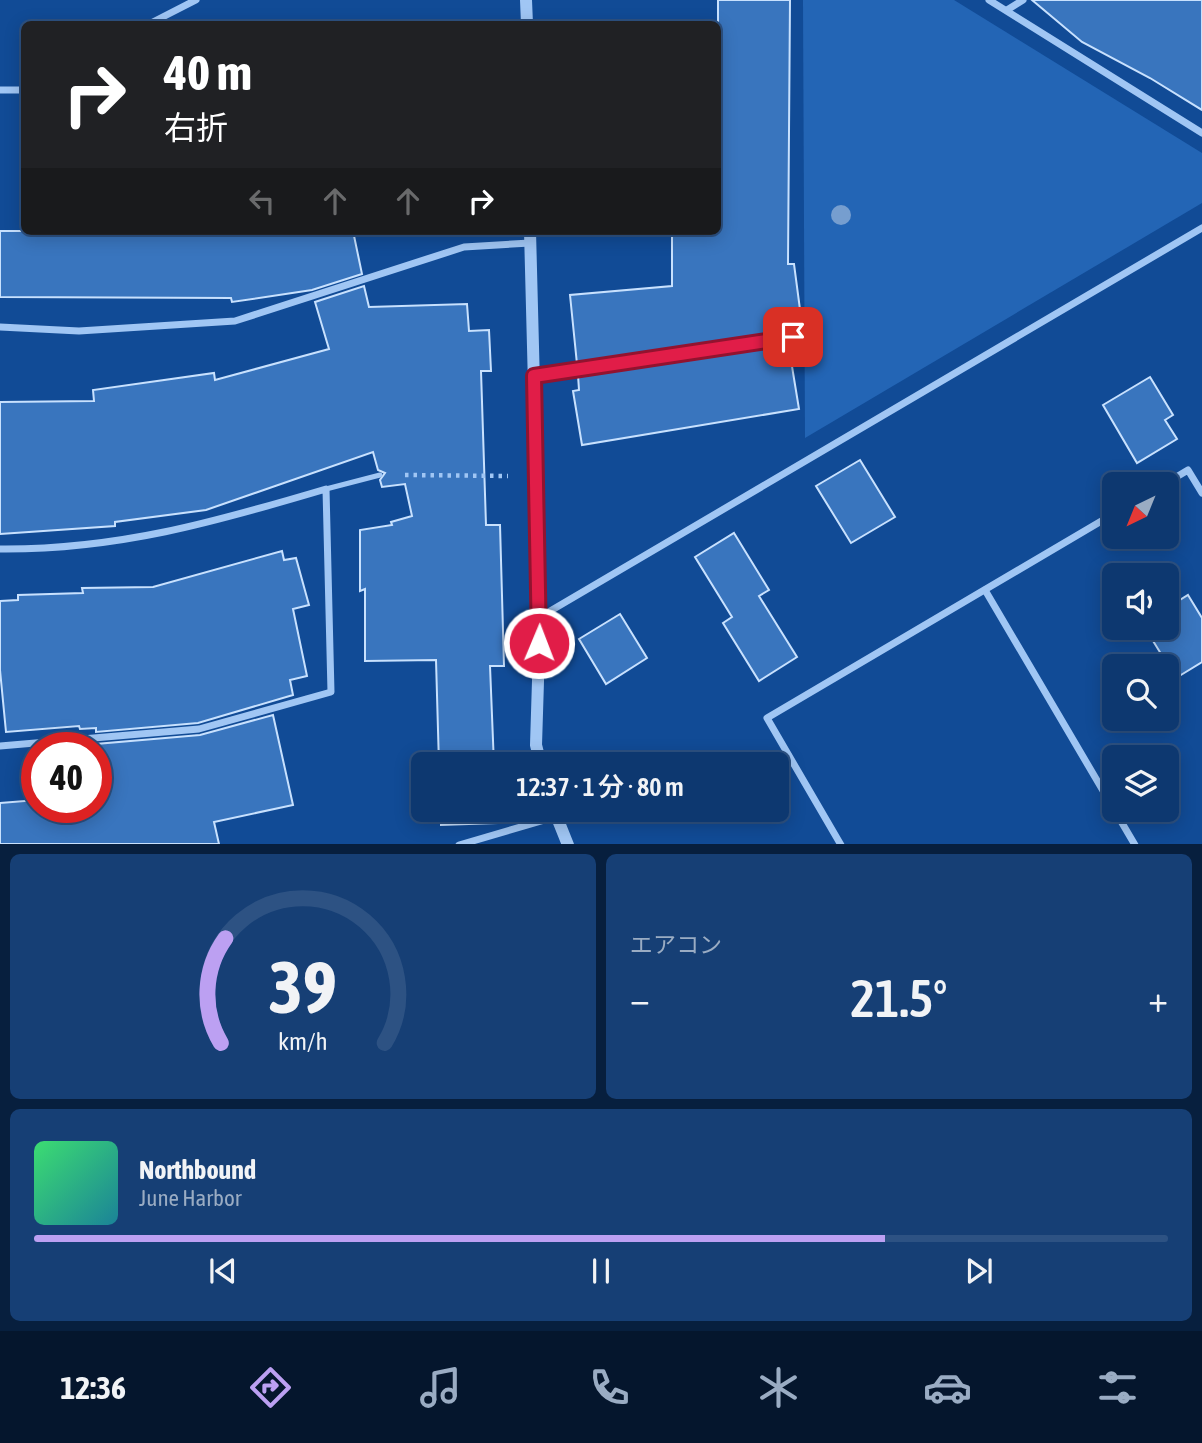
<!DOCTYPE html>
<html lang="ja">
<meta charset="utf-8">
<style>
:root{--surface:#0d3870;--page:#163f75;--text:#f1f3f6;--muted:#9aacc3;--line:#2d5283;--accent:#bca0f2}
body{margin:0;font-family:"Asap Condensed","Noto Sans JP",sans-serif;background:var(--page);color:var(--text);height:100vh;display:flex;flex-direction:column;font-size:26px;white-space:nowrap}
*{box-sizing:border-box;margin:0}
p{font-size:23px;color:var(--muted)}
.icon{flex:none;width:38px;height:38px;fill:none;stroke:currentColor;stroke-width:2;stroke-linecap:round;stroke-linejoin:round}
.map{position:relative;height:844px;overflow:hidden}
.drawer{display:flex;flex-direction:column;gap:10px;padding:10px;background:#071f3e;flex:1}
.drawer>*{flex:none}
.banner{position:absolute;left:21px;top:21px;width:700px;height:214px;border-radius:10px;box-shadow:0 4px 18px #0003,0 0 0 2px var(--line);background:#202124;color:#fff;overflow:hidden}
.needle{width:46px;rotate:223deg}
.tools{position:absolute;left:1102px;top:472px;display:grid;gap:14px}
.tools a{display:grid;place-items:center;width:77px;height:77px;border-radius:10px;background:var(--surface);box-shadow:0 4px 18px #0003,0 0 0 2px var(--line);font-size:35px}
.speed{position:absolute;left:21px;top:732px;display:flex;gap:14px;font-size:35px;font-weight:700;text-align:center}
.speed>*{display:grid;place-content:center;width:91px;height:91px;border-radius:50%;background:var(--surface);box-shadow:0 4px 18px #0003,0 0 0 2px var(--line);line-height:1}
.speed .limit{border:10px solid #d22;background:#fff;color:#111}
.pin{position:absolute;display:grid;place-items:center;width:60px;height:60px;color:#fff;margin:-30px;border-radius:14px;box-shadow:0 4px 10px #0006}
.me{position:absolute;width:77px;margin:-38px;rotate:1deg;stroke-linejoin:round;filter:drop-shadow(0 0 5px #0008)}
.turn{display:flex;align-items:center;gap:24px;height:147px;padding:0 28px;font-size:32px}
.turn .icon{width:91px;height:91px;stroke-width:2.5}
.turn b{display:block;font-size:49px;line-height:60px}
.lanes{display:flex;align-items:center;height:66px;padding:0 28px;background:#0003;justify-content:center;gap:35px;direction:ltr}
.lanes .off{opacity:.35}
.big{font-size:52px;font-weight:600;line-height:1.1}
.drawer .widget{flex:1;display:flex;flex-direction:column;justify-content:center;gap:10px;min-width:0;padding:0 24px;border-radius:10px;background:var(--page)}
.drawer .dial{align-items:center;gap:0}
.dial svg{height:182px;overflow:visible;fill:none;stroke:var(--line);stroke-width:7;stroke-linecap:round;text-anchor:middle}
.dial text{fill:var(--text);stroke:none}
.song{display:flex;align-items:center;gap:21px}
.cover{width:84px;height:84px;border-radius:10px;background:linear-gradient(135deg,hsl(140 70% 55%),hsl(190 70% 35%))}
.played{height:7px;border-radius:4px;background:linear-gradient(90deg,var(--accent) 75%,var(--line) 75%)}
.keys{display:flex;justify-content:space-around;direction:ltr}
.heat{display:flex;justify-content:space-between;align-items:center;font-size:38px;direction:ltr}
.drawer .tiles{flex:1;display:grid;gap:10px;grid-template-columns:1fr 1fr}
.widget:last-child{grid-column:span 2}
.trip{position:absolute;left:411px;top:752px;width:378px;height:70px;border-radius:10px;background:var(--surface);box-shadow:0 4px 18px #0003,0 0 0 2px var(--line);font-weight:600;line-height:70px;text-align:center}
.dock{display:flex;height:112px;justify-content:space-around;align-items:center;background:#05162d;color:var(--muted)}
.dock .icon{width:49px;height:49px}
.dock .active{color:var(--accent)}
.dock b{font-size:32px;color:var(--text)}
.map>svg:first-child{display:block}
.green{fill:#2365b5}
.building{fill:#3975be;stroke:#c8e1fe;stroke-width:2}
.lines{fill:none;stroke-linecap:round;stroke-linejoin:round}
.path{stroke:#a0c6f4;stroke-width:4.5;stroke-dasharray:3.5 5;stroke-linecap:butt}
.service{stroke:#a0c6f4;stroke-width:5}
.minor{stroke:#a0c6f4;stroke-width:7}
.tertiary{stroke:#a0c6f4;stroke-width:12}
.tree{fill:#769ecf}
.route-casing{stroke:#92132f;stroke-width:18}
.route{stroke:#e11d48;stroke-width:12}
</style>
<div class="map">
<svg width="1202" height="845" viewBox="0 0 1202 845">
<rect width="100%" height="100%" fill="#114b96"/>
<path class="green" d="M803,0H954L1202,153V203L805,438Z"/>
<g class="building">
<path d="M718,0H790L788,264H794L801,317L785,319L787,332L577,364L570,295L672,286V231H718Z"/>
<path d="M1032,0H1202V110L1150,78L1082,42Z"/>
<path d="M0,231H353L362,274L312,290L232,302L231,298L0,297Z"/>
<path d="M364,286L369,307L467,304L469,331L489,330L491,371H481L486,525H500L504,666H490L494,765H439L436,660L365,661V589L360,591V530L392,525L391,522L412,516L405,484L382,487L380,480L385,473L378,470L373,452L206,510L115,522V526L0,534V402L94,401L93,390L214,373L215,380L329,349L315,302Z"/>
<path d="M788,342L799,409L582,445L573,391L579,390L578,375Z"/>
<path d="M1150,377L1173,415L1165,420L1177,439L1137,463L1103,405Z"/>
<path d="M860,460L895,517L851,543L816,486Z"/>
<path d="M734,533L769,590L759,596L797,657L759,681L723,623L732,617L695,557Z"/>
<path d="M282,551L284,560L296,558L309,605L293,609L307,676L290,680L293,695L198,723L96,732V728L80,729L79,726L6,732L0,670V601L18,600V595L83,593L82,588L153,587Z"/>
<path d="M1188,595L1202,618V662L1176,678L1145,628H1167V608Z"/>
<path d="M620,614L647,658L606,684L579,639Z"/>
<path d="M273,715L293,805L214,822L219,844H0V803L37,800V807H96V744L200,735Z"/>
<path d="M441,810H496L497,823L441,825Z"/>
</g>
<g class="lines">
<path class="path" d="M405,475L508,476"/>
<g class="service">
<path d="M534,376L793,336"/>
<path d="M326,489L380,475"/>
</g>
<g class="minor">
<path d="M989,0L1202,133"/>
<path d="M1007,10L1023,0"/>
<path d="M149,24L196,0"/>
<path d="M0,90H24"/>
<path d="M0,327L79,331L235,321L464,247L530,243"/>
<path d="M1163,485L1188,470L1202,493"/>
<path d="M0,549C117,550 215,522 326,489L331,692L199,729L0,746"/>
<path d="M985,590L1135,845"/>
<path d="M540,617L1202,228"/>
<path d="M459,845L555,817"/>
<path d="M841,845L767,718L1115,513"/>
</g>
<g class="tertiary">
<path d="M526,0L527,24"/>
<path d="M530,231L540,617L536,745L541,765"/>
<path d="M554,810L568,845"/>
</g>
</g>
<circle class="tree" cx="841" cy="215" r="10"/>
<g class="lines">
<defs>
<path id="route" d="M539,643L534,376L793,337"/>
</defs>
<use href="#route" class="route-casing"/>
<use href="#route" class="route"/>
</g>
</svg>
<div class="tools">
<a><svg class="needle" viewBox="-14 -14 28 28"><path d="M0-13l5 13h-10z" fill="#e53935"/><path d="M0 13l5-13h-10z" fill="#9aacc3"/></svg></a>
<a><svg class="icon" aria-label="sound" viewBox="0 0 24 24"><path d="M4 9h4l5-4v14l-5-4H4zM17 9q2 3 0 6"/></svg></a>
<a><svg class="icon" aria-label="search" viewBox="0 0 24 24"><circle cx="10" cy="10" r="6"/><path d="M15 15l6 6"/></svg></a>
<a><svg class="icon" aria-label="layers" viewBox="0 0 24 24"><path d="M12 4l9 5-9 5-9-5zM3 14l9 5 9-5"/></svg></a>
</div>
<div class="speed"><div class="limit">40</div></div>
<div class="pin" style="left:793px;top:337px;background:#d93025"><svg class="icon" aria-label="arrive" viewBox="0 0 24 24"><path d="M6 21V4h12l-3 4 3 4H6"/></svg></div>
<svg class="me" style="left:539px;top:643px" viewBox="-20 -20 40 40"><circle r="17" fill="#e11d48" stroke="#fff" stroke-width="3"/><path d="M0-11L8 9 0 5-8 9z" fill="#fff"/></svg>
<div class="trip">12:37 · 1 分 · 80 m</div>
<div class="banner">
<div class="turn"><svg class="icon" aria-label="right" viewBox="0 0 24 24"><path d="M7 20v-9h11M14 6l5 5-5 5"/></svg><div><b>40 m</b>右折</div></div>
<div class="lanes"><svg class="icon off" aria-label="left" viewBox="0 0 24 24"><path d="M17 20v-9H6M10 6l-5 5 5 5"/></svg><svg class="icon off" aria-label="ahead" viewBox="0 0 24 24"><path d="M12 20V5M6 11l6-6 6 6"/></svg><svg class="icon off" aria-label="ahead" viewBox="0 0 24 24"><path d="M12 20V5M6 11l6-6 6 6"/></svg><svg class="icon" aria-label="right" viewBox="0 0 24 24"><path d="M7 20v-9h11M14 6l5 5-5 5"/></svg></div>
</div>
</div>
<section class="drawer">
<div class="tiles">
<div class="widget dial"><svg viewBox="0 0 100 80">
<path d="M14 69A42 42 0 1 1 86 69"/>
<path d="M14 69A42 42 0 0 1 16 23" stroke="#bca0f2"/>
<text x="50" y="56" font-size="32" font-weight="700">39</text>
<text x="50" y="72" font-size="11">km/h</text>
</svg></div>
<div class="widget"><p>エアコン</p>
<div class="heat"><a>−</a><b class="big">21.5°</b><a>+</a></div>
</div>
<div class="widget">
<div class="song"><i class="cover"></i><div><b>Northbound</b><p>June Harbor</p></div></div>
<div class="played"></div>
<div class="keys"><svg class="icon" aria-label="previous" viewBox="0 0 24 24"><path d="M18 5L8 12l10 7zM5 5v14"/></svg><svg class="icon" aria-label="pause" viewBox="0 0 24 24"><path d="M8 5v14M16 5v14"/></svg><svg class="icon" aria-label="next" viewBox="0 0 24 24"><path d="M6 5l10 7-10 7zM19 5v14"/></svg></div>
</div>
</div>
</section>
<nav class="dock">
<b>12:36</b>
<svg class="icon active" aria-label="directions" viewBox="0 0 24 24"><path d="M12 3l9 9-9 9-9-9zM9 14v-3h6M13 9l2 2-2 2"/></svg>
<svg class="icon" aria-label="music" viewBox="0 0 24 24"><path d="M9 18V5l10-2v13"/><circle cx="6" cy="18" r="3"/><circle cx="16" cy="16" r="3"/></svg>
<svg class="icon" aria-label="phone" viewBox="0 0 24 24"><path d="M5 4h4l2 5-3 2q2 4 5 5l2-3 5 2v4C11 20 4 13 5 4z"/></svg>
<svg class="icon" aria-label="climate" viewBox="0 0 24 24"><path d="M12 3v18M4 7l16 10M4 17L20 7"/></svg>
<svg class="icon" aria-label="car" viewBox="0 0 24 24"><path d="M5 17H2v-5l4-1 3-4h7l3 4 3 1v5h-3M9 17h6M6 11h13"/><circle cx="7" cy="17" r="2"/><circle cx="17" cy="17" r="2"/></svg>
<svg class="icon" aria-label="filters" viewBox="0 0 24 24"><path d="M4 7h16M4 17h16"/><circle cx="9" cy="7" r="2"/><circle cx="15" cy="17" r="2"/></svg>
</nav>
